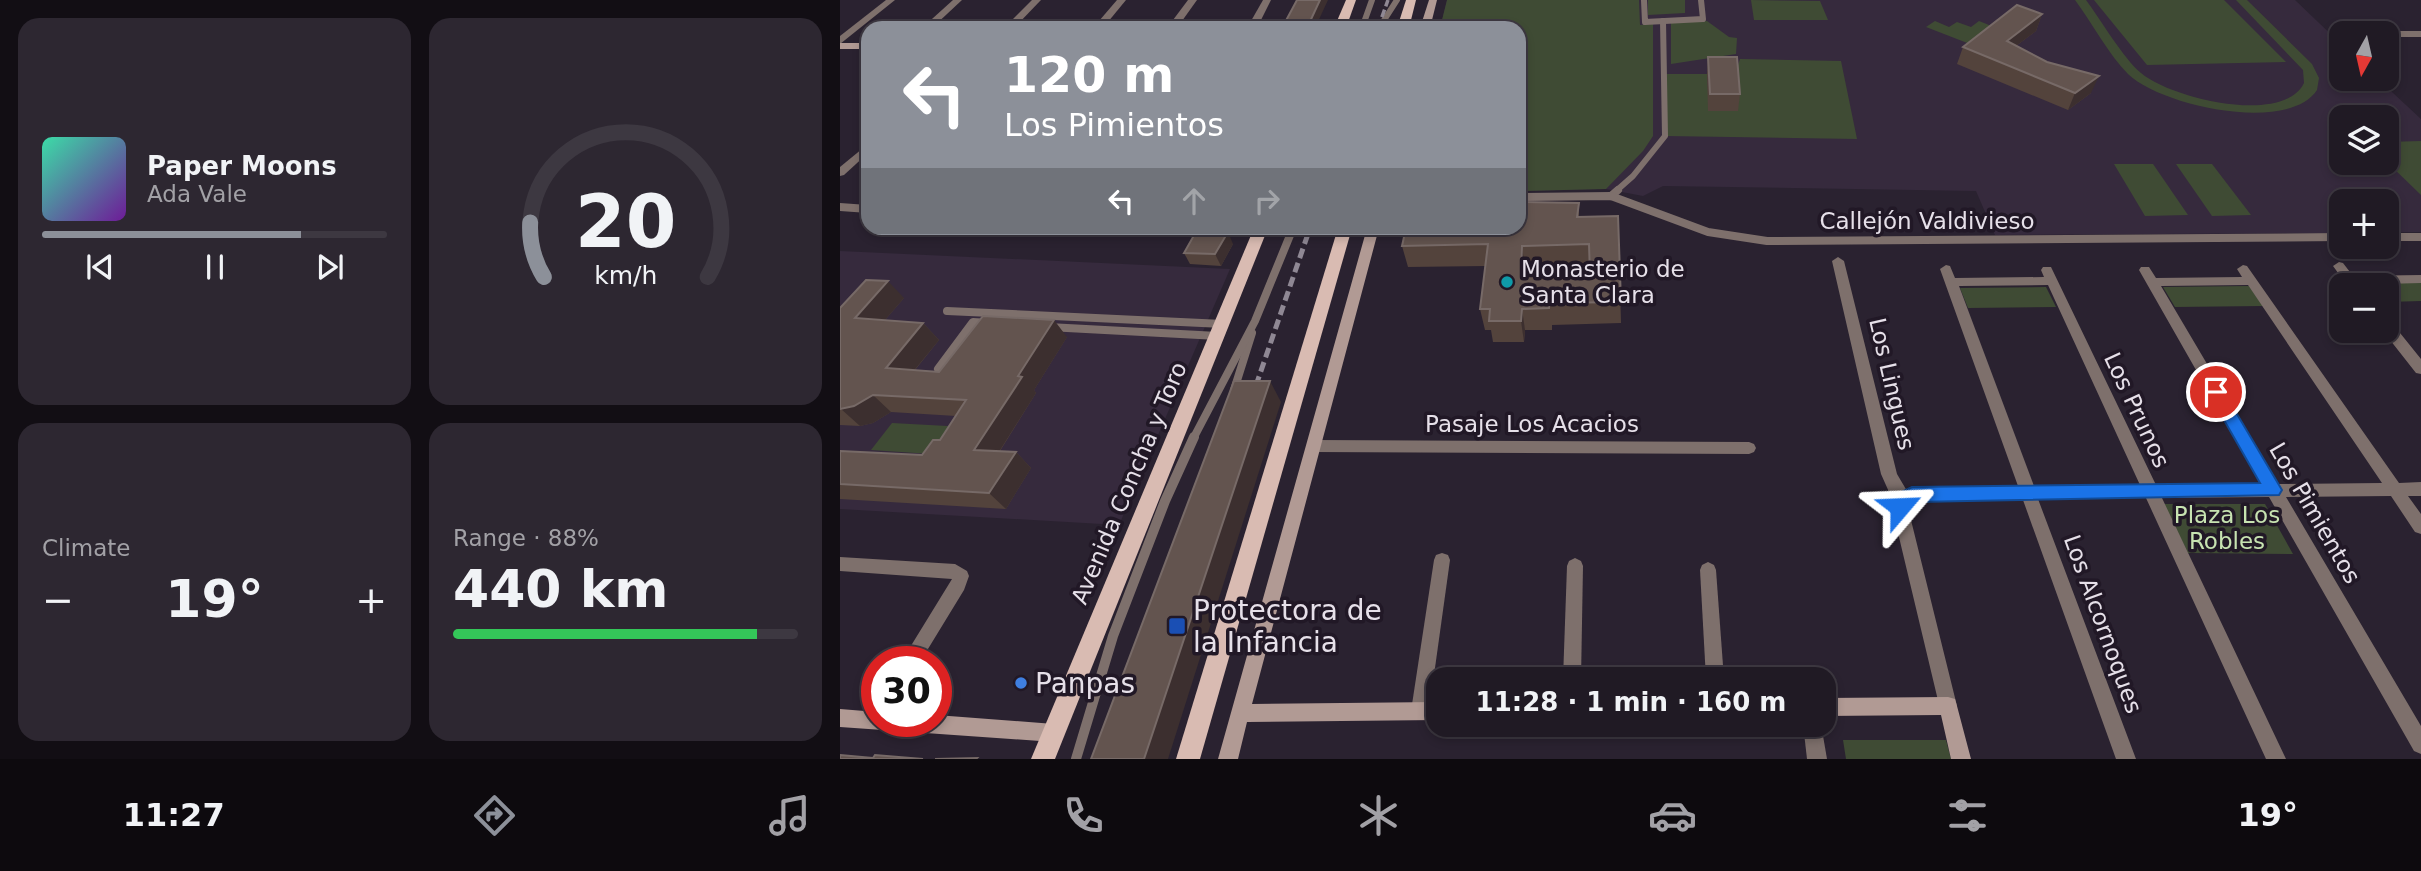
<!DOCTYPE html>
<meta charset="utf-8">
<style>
:root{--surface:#201a24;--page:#2d2731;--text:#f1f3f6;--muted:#a2a1a6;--line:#3d3841;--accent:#8c9099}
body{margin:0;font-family:"DejaVu Sans",sans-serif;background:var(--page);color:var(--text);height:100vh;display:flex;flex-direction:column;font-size:26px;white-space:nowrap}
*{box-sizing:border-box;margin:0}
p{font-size:23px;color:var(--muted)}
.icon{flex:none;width:38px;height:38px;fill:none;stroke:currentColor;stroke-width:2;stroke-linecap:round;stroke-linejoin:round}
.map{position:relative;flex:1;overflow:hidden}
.panel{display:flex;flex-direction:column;gap:18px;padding:18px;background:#120e14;width:840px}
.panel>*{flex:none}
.guide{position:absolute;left:21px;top:21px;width:665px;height:214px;border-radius:21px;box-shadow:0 4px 10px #0003,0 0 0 2px var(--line);background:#8c9099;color:#fff;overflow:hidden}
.needle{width:46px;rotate:188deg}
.tools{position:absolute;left:1489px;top:21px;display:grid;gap:14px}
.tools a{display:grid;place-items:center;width:70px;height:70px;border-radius:14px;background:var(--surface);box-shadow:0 4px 10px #0003,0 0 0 2px var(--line);font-size:35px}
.speed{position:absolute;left:21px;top:646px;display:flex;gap:14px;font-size:35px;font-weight:700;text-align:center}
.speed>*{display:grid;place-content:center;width:91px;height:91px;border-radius:50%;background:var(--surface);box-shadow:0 4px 10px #0003,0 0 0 2px var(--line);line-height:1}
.speed .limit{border:10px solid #d22;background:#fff;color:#111}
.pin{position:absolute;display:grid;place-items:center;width:60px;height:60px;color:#fff;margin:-30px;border:4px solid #fff;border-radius:50%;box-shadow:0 2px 7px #0007}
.me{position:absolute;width:77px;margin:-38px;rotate:64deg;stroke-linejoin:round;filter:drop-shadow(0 0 5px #0008)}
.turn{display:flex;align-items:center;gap:24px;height:147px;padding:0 28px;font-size:32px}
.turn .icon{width:91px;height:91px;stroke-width:2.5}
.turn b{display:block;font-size:49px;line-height:60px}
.lanes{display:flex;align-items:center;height:66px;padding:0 28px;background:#0003;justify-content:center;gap:35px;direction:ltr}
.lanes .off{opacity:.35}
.big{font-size:52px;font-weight:600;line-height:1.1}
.panel .card{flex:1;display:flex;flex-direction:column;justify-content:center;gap:10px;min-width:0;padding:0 24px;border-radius:21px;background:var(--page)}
.panel .dial{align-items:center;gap:0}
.dial svg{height:182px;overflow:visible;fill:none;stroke:var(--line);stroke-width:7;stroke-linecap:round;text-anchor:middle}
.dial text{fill:var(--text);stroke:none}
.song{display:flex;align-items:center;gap:21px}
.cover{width:84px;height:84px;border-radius:10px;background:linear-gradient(135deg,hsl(160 70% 55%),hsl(280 70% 35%))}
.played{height:7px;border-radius:4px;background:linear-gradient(90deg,var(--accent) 75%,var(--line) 75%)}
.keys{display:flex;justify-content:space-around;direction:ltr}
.heat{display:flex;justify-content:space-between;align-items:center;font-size:38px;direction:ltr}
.charge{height:10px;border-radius:5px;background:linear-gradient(90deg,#34c759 88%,var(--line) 0)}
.panel .tiles{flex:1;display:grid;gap:18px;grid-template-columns:repeat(2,1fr)}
.trip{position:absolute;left:586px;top:667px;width:410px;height:70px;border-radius:21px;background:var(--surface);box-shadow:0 4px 10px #0003,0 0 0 2px var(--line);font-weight:600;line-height:70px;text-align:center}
.tabs{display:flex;height:112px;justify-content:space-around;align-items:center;background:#0d0a0e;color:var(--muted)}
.tabs .icon{width:49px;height:49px}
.tabs .active{color:var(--accent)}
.tabs b{font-size:32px;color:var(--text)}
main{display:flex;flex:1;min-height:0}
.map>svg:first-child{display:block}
.built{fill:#362a3d;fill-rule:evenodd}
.green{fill:#3f4b34}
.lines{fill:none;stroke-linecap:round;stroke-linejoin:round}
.lane-far2{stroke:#7e706c;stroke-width:6}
.lane-far1{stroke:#7e706c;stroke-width:8}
.lane{stroke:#7e706c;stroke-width:10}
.street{fill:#7e706c;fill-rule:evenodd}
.secondary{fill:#b19a94;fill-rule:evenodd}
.primary{fill:#d9bbb2;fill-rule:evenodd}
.rail-far1{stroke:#8f8894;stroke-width:3.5;stroke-dasharray:8 3.5;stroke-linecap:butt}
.rail{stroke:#8f8894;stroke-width:5;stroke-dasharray:10 5;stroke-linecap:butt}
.wall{fill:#53433c;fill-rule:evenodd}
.shaded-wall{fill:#3c2f2f}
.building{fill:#63544f;stroke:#776a67;stroke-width:2;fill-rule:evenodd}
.route{fill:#1a73e8;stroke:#114b97;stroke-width:2}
.culture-dot{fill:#0f9aa8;stroke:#211826;stroke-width:2.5}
.transit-dot{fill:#1a4fb4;stroke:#211826;stroke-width:2.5}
.shop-dot{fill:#3f7fe0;stroke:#211826;stroke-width:2.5}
.labels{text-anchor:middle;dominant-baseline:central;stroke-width:7;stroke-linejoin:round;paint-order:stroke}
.street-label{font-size:23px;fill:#e6e0e9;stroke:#211826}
.poi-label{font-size:23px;fill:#e6e0e9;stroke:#211826;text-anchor:start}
.park-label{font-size:23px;fill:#c7e3b1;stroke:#211826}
.near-poi-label{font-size:28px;fill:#e6e0e9;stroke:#211826;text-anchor:start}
</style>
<main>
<section class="panel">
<div class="tiles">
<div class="card">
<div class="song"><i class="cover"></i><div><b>Paper Moons</b><p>Ada Vale</p></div></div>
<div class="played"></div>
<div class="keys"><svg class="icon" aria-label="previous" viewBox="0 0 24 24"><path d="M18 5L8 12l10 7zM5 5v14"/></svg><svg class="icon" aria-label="pause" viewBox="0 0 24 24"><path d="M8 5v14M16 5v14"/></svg><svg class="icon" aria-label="next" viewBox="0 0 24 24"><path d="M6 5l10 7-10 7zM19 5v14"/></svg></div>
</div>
<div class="card dial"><svg viewBox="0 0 100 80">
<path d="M14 69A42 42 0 1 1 86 69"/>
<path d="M14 69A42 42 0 0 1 8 45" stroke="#8c9099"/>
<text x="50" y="56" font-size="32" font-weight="700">20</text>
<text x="50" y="72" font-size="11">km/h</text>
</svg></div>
<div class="card"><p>Climate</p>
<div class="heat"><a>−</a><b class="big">19°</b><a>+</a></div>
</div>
<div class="card"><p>Range · 88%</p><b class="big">440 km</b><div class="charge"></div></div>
</div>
</section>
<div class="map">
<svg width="1581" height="759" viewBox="0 0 1581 759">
<rect width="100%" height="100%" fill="#2a2230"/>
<g class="built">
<path d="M607,0H1455L1501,44L1502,79H1538L1581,119V232H1547V201H1502L1501,233L1155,235L1136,191L823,186L803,196L766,189L679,191V28H600ZM1502,117H1547V163H1502Z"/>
<path d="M0,251L390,269L279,525L0,509Z"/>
</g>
<g class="green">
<path d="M607,0H799L800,25L813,24V136L803,151L766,189L679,191V28H600Z"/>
<path d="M808,0H845V13L808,15Z"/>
<path d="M911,0L980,1L988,20H914Z"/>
<path d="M1235,0H1246C1261,20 1283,58 1301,73C1330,98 1443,126 1464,83L1463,70L1396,0H1407L1472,64L1479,78L1477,90C1448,134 1321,106 1288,74C1269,55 1252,23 1235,0Z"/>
<path d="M1254,0H1384L1446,62L1307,65Z"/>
<path d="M867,21L889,37L897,38L896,54L831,64V23Z"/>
<path d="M1095,21L1109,27L1117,22L1131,27L1139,21L1159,29L1135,46L1086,27Z"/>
<path d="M900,59L1001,61L1017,139L825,136L824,74H867L869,111H898L895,74Z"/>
<path d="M1581,141V195L1547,162V142Z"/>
<path d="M1274,164H1313L1348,215L1305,216Z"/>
<path d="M1336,164H1372L1411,215L1372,216Z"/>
<path d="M1581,282V301L1547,302V285H1524L1522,283Z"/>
<path d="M1409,286L1423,306L1335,307L1323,287Z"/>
<path d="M1206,287L1216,307L1128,308L1120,288Z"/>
<path d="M52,423L126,427L106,455L31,450Z"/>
<path d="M1323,504H1425L1453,554L1348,553Z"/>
<path d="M1003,740H1106L1111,759H1006Z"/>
</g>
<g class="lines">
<g class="lane-far2">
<path d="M804,0L805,22L863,19L861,0"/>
<path d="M522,28L532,0"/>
<path d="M539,28L557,0"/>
<path d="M776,191L793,176L825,136L823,21"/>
</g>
<g class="lane-far1">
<path d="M771,196L778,190"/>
<path d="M679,197L771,196L868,232L927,241L1502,237"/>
<path d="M1547,237H1581"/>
<path d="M107,311L383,324"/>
<path d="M208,327L378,336"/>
<path d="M98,369L133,322L149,323"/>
<path d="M394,390L412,333"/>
<path d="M353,439L415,321L453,228"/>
</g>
<path class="lane" d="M236,759L273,636L325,501L354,437"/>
<g class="street">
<path d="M46,0H55L0,44V36Z"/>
<path d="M113,0H122L92,28H82Z"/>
<path d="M192,0H201L174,28H164Z"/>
<path d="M277,0H286L263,28H253Z"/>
<path d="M348,0H357L337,28H327Z"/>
<path d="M423,0H431L417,28H407Z"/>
<path d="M1547,31H1581V37H1547V33H1543Z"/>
<path d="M28,77V84H22V80Z"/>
<path d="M28,144V153L4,175L0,176V167Z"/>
<path d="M0,203L28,205V213L0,211Z"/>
<path d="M393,228H426L427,229C420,235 400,234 393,228Z"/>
<path d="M998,257L1004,261L1057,474L1067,491L1078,487L1178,486L1100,269L1106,265L1110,266L1115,278L1204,277L1201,270L1203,267H1211L1316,485L1421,484L1299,270L1301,267H1309L1316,278L1402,277L1397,269L1403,265L1407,266L1559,483L1581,482V496H1568L1581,514V534L1575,532L1551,496L1446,497L1581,726V754L1574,751L1429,497L1322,498L1446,759H1426L1306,498L1198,499L1296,759H1276L1183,500L1078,501L1071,503L1069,512L1117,706L1115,713L1108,715L1101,713L1053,512L1056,501L1049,492L1041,474L992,261ZM1208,285L1300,485L1194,486L1119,286ZM1408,285L1542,483L1438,484L1321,286Z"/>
<path d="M1499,262L1503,263L1513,276L1581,275V283L1507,285L1493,266Z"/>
<path d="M1547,321L1552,323L1581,359V374L1576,373L1543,331H1547Z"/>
<path d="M474,440L909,442L914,444L916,448L914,452L909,454L474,452L469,450L467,446L469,442Z"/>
<path d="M602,553L608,555L610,560L589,711L587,718L580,720L573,718L571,711L594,560L596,555Z"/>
<path d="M0,557L115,564L127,571L129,576L124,590L80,662H61L112,579L0,571Z"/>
<path d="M735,558L741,561L743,566L741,679H723L727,566L729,561Z"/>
<path d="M868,562L874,565L876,570L884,679H866L860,570L862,565Z"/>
<path d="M963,724H981L987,759H967Z"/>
</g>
<g class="secondary">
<path d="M589,0H597L590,28H580Z"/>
<rect x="0" y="43" width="28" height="6"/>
<path d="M527,228H539L412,704L598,702V720L407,722L398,759H378Z"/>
<path d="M1108,697L1115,699L1117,706L1131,759H1111L1101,715L984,716V698Z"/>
<path d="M0,709L37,712V721H96V715L214,724L221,726L223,733L221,740L214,742L0,727Z"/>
</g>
<g class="primary">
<path d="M506,0H516L506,28H494Z"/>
<path d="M566,0H576L569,28H557Z"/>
<path d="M414,228H428L215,759H191Z"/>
<path d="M498,228H512L360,759H336Z"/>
</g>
<path class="rail-far1" d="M538,28L548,0"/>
<path class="rail" d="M411,400L470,228"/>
</g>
<g class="wall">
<path d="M1202,14L1196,31L1176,46L1251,93L1228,110L1117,64L1123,47Z"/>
<path d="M868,57L900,94L898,111H868L867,74Z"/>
<path d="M739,203V217L778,216L781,323L712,325V330H685L684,342H653L651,330H645L640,309L646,266L568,267L562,246L679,228ZM750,266V275L685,276V268Z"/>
<path d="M393,244L381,266L350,264L344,253Z"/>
<path d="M64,298L45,320L83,323L99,340L75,370L99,372L227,337L194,390L196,393L160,451L176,452L191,468L166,509L0,499V451L82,455L100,440L116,416L51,412L33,423L20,426L0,425V308Z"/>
</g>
<g class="shaded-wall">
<path d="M480,0H488L475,28H467Z"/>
<path d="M1202,14L1196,31L1161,57L1167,41Z"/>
<path d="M1259,76L1251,93L1228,110L1235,93Z"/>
<path d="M388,232L393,244L381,266L375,254Z"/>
<path d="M682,246L685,268L684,298L681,276Z"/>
<path d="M48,281L64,298L32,335L15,318Z"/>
<path d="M682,309L685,330L684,342L681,321Z"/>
<path d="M214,320L227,337L194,390L196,393L150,466L134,450L178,376Z"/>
<path d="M83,323L99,340L63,384L46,368Z"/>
<path d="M430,381L441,402L328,759H304Z"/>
<path d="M33,395L51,412L33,423L20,426L1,409Z"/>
<path d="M176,452L191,468L166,509L149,493Z"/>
</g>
<g class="building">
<path d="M457,0H480L467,28H442Z"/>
<path d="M1177,5L1202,14L1167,41L1207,62L1259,76L1235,93L1123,47Z"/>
<path d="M868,57H897L900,94H870Z"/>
<path d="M679,202L739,203L737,217L778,216L781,302L709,303V308L682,309L681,321H649L650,309H640L648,244L562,246L566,228H679ZM749,244L750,275L681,276L682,246Z"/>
<path d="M357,230L388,232L375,254L344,253Z"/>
<path d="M26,280L48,281L15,318L83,323L46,368L99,372L143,316L214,320L178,376L182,377L134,450L176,452L149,493L0,484V451L82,455L93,440H100L126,400L33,395L14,406L0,409V308Z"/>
<path d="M394,381H430L304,759H251Z"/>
<path d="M0,755L33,758L35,755L83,759H0Z"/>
<path d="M137,758L136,759H95Z"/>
</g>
<path class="route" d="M1376,385L1381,387L1439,485L1442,490L1439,495L1075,502C1065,507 1068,518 1054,513L1052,507L1057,494L1072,487L1420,483L1368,392Z"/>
<circle class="culture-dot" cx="667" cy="282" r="7"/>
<rect class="transit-dot" x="328" y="617" width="18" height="18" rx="3.5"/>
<circle class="shop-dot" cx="181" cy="683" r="7"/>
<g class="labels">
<g class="street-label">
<text x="1087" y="221">Callejón Valdivieso</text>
<text transform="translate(1052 384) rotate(77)">Los Lingues</text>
<text transform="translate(1297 410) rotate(65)">Los Prunos</text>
<text x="692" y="424">Pasaje Los Acacios</text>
<text transform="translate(289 483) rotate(-67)">Avenida Concha y Toro</text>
<text transform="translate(1475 513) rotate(60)">Los Pimientos</text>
<text transform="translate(1263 624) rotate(70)">Los Alcornoques</text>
</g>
<g class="poi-label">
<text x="681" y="269">Monasterio de<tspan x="681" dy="26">Santa Clara</tspan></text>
</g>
<g class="park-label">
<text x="1387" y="515">Plaza Los<tspan x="1387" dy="26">Robles</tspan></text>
</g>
<g class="near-poi-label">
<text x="353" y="610">Protectora de<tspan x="353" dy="32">la Infancia</tspan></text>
<text x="195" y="683">Panpas</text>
</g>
</g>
</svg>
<div class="tools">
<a><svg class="needle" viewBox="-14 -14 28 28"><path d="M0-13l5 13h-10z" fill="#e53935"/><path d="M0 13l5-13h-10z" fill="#a2a1a6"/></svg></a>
<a><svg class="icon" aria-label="layers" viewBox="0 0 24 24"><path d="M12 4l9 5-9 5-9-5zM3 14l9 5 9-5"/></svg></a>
<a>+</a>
<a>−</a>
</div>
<div class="speed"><div class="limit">30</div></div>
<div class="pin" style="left:1376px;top:392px;background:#d93025"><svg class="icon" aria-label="arrive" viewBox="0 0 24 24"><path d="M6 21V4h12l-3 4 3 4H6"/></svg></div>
<svg class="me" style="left:1060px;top:507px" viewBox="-20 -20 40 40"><path d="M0-17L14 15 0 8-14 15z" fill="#1a73e8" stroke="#fff" stroke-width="4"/></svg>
<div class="trip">11:28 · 1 min · 160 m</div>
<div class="guide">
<div class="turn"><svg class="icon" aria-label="left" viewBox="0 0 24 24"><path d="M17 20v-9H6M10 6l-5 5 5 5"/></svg><div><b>120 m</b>Los Pimientos</div></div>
<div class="lanes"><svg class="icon" aria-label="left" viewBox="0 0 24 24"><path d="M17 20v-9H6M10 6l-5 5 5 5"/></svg><svg class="icon off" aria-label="ahead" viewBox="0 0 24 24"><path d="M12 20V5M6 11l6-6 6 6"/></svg><svg class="icon off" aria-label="right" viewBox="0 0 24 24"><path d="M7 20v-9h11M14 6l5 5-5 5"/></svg></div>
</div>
</div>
</main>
<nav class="tabs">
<b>11:27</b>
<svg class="icon active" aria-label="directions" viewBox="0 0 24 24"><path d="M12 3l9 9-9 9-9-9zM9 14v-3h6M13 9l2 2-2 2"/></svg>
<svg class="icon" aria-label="music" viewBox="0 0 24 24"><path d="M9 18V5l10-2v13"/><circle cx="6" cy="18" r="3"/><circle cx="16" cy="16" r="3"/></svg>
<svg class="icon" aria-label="phone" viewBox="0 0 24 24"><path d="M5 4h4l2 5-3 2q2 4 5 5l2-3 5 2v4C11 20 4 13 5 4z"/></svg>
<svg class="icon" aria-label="climate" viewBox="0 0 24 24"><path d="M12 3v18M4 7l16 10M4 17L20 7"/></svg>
<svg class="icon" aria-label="car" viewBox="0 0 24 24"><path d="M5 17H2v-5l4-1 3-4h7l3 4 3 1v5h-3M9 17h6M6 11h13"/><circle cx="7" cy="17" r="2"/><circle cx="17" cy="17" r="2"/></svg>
<svg class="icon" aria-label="filters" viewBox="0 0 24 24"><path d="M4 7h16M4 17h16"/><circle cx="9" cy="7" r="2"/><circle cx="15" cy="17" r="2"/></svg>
<b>19°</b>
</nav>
